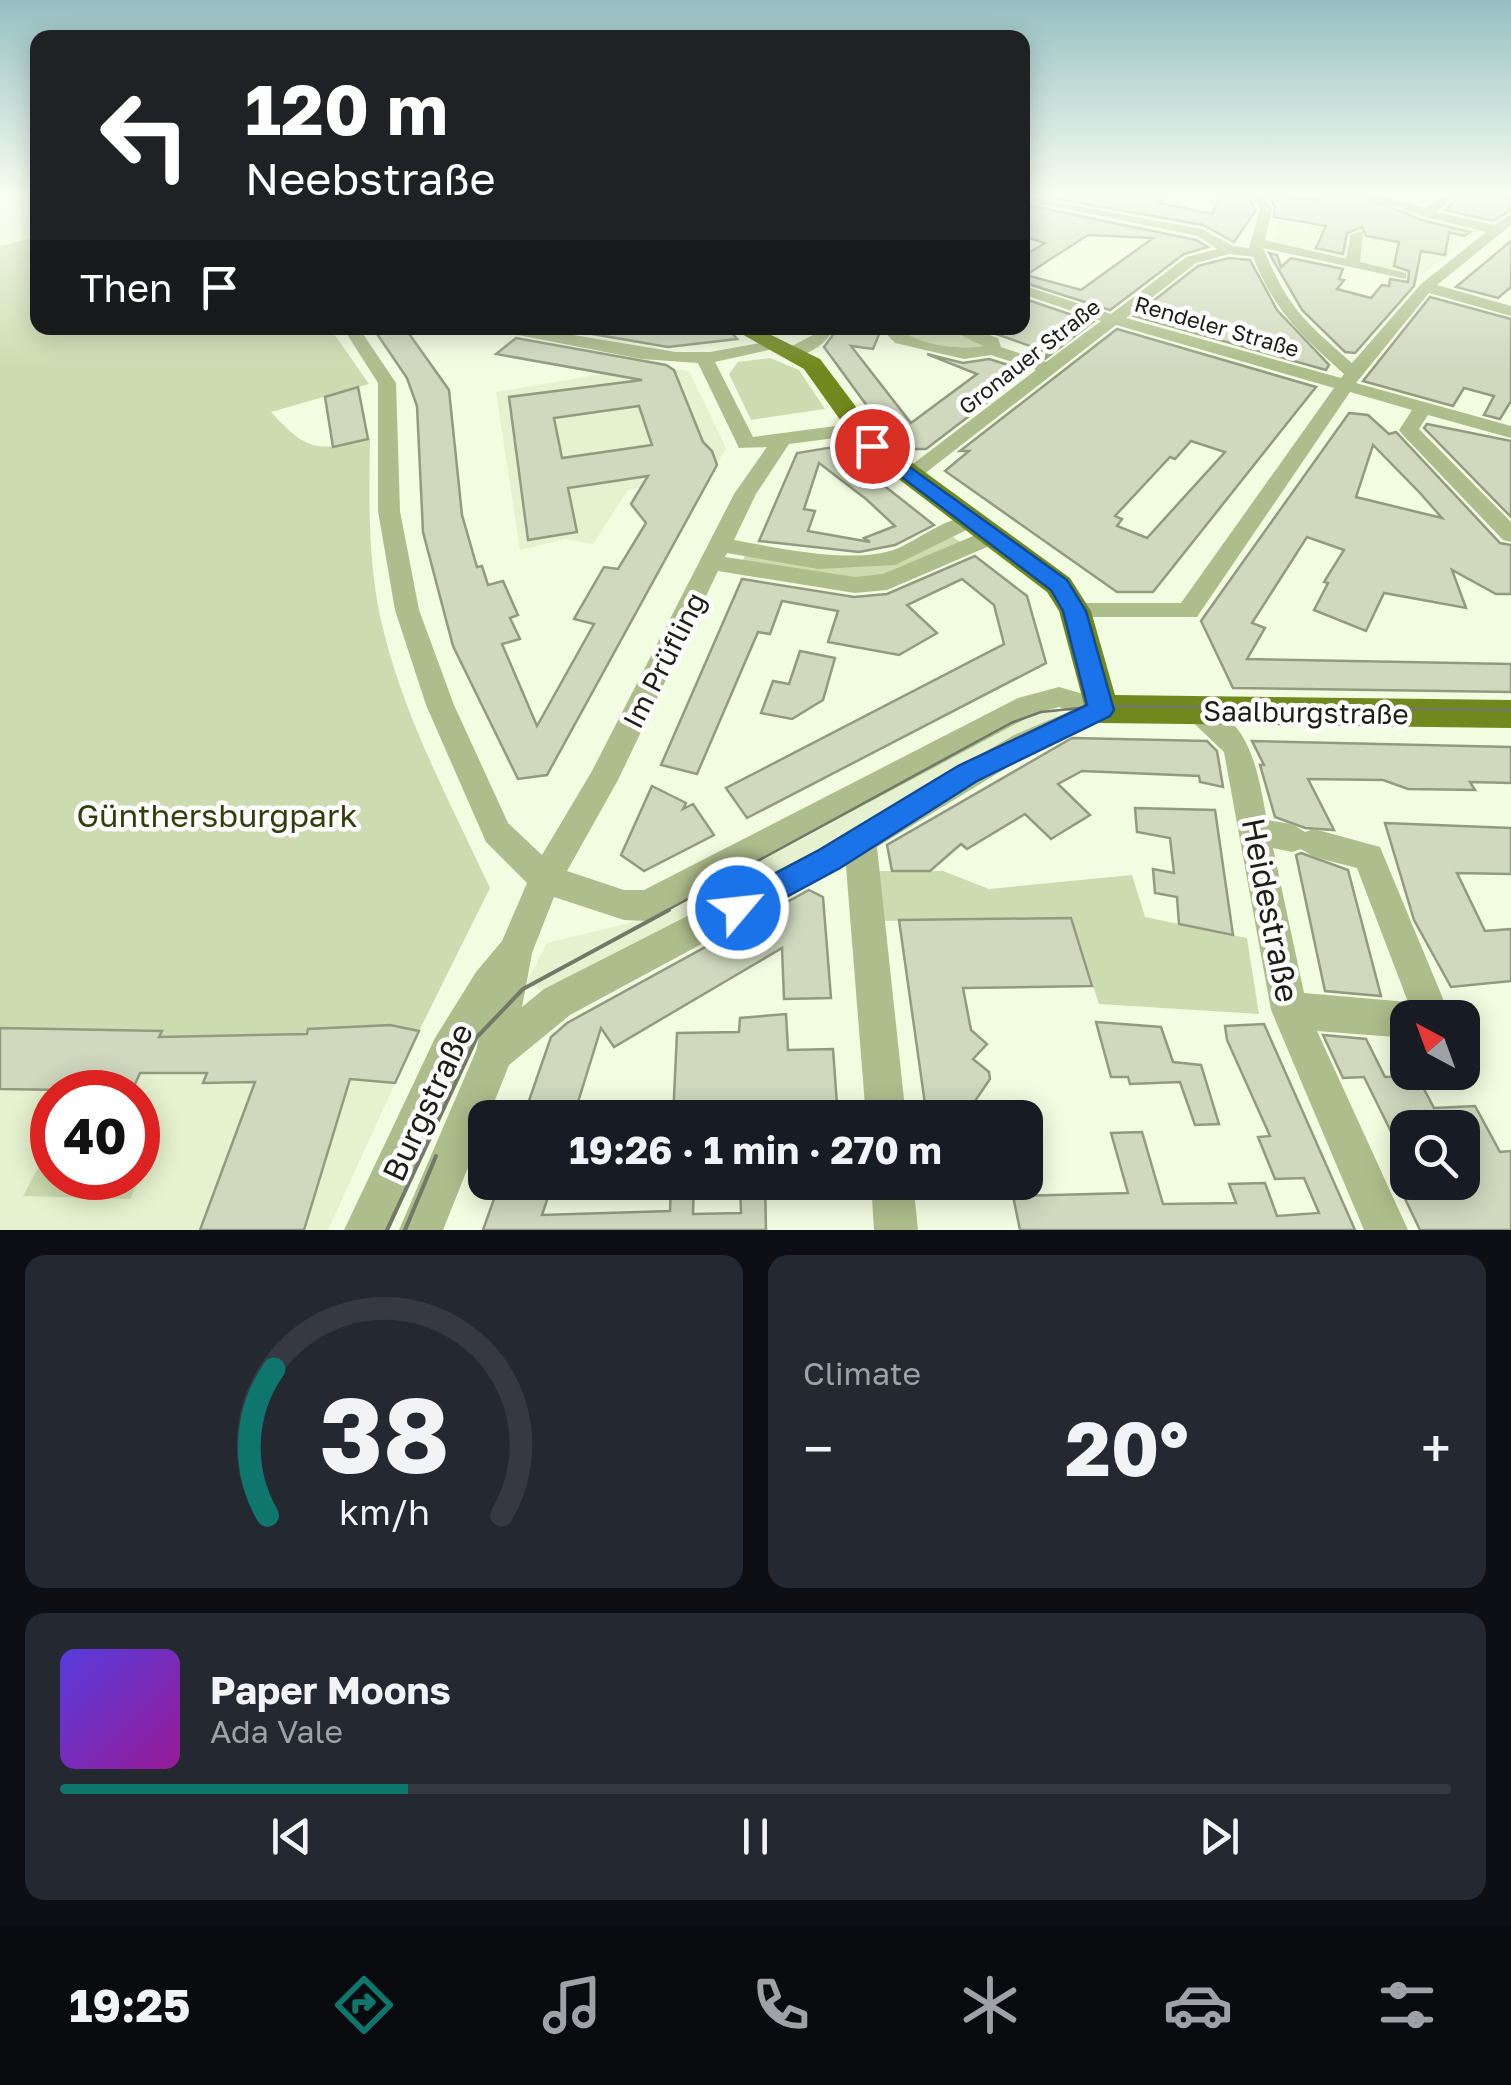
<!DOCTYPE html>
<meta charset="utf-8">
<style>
:root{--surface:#171b24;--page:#242831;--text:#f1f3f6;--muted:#9ea1a6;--line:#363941;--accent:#0f766e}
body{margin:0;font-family:"Golos Text",sans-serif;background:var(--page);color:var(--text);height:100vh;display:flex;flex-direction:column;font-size:38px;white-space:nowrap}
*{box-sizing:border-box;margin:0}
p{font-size:32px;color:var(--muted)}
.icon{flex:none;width:55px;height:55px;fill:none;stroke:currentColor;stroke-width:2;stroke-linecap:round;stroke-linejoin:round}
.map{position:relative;height:1230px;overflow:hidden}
.details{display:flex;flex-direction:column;gap:25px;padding:25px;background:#0d0f14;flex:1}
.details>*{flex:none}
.hud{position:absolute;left:30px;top:30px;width:1000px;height:305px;border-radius:20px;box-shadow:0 5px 25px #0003;background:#202124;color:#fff;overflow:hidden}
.needle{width:65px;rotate:319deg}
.buttons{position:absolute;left:1390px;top:1000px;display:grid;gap:20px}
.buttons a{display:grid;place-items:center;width:90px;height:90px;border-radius:20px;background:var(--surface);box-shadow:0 5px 25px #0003;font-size:50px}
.speed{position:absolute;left:30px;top:1070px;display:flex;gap:20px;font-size:50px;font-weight:700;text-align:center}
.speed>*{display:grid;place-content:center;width:130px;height:130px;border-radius:50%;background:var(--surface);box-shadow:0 5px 25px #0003;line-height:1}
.speed .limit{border:15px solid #d22;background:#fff;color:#111}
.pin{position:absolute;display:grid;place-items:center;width:85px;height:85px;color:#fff;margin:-42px;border:5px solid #fff;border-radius:50%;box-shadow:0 2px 10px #0007}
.me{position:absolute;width:110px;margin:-55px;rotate:62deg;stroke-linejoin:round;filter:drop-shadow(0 0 8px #0008)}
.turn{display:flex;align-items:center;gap:35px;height:210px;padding:0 50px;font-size:45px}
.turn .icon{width:130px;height:130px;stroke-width:2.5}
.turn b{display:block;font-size:70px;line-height:85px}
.then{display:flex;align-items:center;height:95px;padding:0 50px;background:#0003;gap:20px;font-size:38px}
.big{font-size:75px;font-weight:700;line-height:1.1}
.details .widget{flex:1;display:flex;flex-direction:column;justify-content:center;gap:15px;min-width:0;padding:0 35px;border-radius:20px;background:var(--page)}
.details .dial{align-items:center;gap:0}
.dial svg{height:260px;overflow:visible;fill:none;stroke:var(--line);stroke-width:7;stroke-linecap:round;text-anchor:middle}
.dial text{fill:var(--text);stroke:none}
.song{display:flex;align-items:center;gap:30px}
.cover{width:120px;height:120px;border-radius:15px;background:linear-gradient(135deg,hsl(250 70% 55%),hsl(300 70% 35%))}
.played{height:10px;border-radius:5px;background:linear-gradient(90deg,var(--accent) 25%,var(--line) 25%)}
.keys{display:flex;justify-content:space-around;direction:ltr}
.heat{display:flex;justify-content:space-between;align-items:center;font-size:55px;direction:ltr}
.details .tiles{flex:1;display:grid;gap:25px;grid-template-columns:1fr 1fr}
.widget:last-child{grid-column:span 2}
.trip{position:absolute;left:468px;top:1100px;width:575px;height:100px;border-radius:20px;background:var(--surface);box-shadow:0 5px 25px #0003;font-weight:700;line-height:100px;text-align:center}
.dock{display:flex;height:160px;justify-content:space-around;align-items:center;background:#090b0e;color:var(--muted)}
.dock .icon{width:70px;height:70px}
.dock .active{color:var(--accent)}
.dock b{font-size:45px;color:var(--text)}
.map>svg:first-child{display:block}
.built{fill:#e6f2cf;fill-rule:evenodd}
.green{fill:#cddcb0}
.building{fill:#d0d9be;stroke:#929b81;stroke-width:2.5;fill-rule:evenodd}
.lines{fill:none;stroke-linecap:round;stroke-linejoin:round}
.minor{fill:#adbd8b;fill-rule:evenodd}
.major{fill:#70891e;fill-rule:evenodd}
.tram-far1{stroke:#737968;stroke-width:2.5}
.tram{stroke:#737968;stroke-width:4}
.route{fill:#1a73e8;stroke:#114b97;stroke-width:2.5}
.labels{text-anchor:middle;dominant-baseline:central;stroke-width:9;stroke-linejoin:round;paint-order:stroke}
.far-street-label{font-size:22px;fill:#1c1f15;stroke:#fff}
.street-label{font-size:28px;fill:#1c1f15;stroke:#fff}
.near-park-label{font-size:32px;fill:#323e0a;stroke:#fff}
.near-street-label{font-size:32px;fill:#1c1f15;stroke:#fff}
</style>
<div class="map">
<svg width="1511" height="1230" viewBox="0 0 1511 1230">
<rect width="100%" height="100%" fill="#f2fce0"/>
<g class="built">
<path d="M1384,205L1482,228L1414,281L1269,246L1280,221L1334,230Z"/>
<path d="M617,361L689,371L726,448L702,491L658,484L628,490L593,544L565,539L520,550L496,392L601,374Z"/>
<path d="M1056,705L1059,714L836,841L543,992L527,982L547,943L629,923L665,906L1019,714Z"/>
<path d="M390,1025L419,1031L328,1230H0V1028L162,1031L160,1037ZM52,1092H138V1178H52Z"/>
</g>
<g class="green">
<path d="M37,237L38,328H330L369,384L271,412C309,453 316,451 370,439C369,498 368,558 380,616C401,712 449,800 490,888L419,1031L390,1025L309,1029L307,1034L159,1037L161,1031L0,1028V246Z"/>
<path d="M898,328H947L984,342L981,346C954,350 921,344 896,331Z"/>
<path d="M770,358L799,370L825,409L751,420L729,374L738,362Z"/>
<path d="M952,536L963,544L869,581L741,565L746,553L830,568Z"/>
<path d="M877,871H943L989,889L1132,875L1145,917L1247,938L1259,1014L1099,1004L1071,918L884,921Z"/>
<path d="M138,1140L157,1141L130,1199L23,1196L52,1142V1178H138Z"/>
</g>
<g class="building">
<path d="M1040,196H1168L1159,203L1212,214L1221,196H1248L1256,210L1234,242L1203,225Z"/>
<path d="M1268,196L1319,200L1320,196H1363L1421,220L1470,232L1464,236L1449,232L1445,255L1421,251L1414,286L1355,353L1345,352L1302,310L1269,253L1277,255L1281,267L1291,258L1343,269L1339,279L1344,280L1337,289L1371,298L1382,285L1389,286L1390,279L1408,282L1409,271L1394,266L1399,242L1366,236L1362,227L1347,233L1343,254L1316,248L1326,226L1274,217L1275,207Z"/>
<path d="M1460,196L1511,198V210L1493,221L1445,210Z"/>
<path d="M1022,204L1196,240L1208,247L1184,254L1110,310L1022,282V257L1045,243L1022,236ZM1088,235L1153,238L1081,290L1026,275Z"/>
<path d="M1511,241V287L1498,298L1456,287Z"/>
<path d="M1229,258L1250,260L1277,310L1329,365L1326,370L1134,316L1198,266Z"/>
<path d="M1430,297L1511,319V401L1500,419L1484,415L1494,396L1464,388L1453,406L1363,381Z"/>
<path d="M1022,298L1093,322L1046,358L1047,352L985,330L1022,328Z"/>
<path d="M373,328H405L449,390L462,515L477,567L482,566L488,585L503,581L518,615L510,618L520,639L502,644L537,726L594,624L574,619L604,567L618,569L646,523L631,504L648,476L568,488L577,532L528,540L509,397L642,380L496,354L516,338L666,365L674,370L703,442L712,451L717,465L547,775L518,779L453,646L423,532L417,406L407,378ZM639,406L652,445L562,458L554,418Z"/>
<path d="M572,328H728L737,339L668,347L569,330Z"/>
<path d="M838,328L880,332L873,349L851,346L911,423L977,374L927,354L963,363L989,359L1028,371L926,449H914L881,425L824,347Z"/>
<path d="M1117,329L1316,387L1153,592H1117L945,471L969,451H960ZM1191,441L1225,452L1147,538L1117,526L1122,519L1115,516L1170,457L1175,459Z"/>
<path d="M358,387L368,439L333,447L325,397Z"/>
<path d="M1349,413L1368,415L1389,434L1396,432L1500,543L1511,545V594H1496L1452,570L1466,608L1384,593L1366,631L1314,610L1328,583L1324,582L1344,550L1307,537L1252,623L1265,628L1247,659L1511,664V692L1233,688L1201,621ZM1373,445L1420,493L1442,518L1356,497Z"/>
<path d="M1427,424L1511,441V517L1424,428Z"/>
<path d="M834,447L896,495L934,525L895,545L859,552L759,541L797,453ZM819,463L866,499L895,526L864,538L870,542L808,531L815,511L804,509Z"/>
<path d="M975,556L1027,596L1046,663L747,818L726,788L1004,644L994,605L962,579L907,605L937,633L899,655L828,642L838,611L782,601L770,634L758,632L697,774L661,765L742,579L854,597L887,594Z"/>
<path d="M800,651L835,658L823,700L792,719L761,713L773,681L789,684Z"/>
<path d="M1072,738L1207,741L1217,751L1223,787L1200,782L1199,776L1082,771L1058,784L1090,815L1051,839L1025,814L967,849L961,844L930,871H892L887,845Z"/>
<path d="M1252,741L1511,747V783L1470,782L1475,790L1408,789L1383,780L1308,779L1334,830L1305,828L1275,817L1260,765H1264Z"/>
<path d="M652,786L686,803L683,809L693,804L714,835L644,871L621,855Z"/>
<path d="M1135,808L1215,810L1233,935L1179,924L1177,897L1155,893L1153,869L1174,873L1170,838L1137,832Z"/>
<path d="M1385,823L1511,828V874L1457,873L1485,931L1511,929V981L1451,987L1414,920Z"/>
<path d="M1301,853L1348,870L1381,996L1325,991L1296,855Z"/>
<path d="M809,890L823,897L831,998L784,999L782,948L614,1047L601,1028L573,1118H523L551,1037L567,1023Z"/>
<path d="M1071,918L1092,986L963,988L971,1030L987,1044L973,1059L989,1072L990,1079L973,1104L975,1118H927L899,920Z"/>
<path d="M786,1014L788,1050L833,1049L838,1118H737L738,1111L673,1118L677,1033L739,1032L740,1018Z"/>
<path d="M1096,1022L1161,1027L1173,1062L1201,1065L1219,1124L1195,1125L1180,1082L1130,1084L1128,1077H1111Z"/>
<path d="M1264,1024L1355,1230H1020L1013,1196L1128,1193L1111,1133L1142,1132L1163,1204L1236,1203L1229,1184L1265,1183L1277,1216L1319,1213L1304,1178L1275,1179L1258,1137L1270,1136L1227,1040L1225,1026Z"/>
<path d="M390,1025L419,1031L395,1083L350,1079L304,1230H200L255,1082L203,1083L207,1073H140L132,1091L0,1089V1028L162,1031L159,1037L307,1034L308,1029Z"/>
<path d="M1323,1035L1366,1039L1385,1077L1417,1076L1434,1108L1475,1106L1500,1152L1511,1151V1230H1420L1397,1182H1462V1128H1408V1166L1364,1077L1343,1078Z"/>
<path d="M500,1182H553L542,1215L670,1211L671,1182H694L693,1214L741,1213L740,1182H765L766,1230H483Z"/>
</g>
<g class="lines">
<g class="minor">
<path d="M1022,196L1202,229L1233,246L1249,248L1260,209L1252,196H1264L1272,209L1265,240L1346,259L1351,234L1363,231L1360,262L1406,273V279L1263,248C1289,309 1303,320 1352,363L1421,284L1486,232L1422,216L1367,196H1385L1425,208L1443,196H1457L1437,212L1494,225L1511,214V225L1437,285L1511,306V316L1429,293L1356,383L1511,426V438L1428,415L1419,429L1511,522V542L1503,540L1402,434L1399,430L1412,410L1350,392L1197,617H1066L1063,611L1066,605L1075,603H1181L1334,388L1116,325L919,478H905V470L1036,370L991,355L964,359L895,343L881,328H898C918,345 958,350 983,346L947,328H969L998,338L1001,347L1046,362L1101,321L1022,294V285L1111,314L1186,257L1217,249L1198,236L1023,200ZM1229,254L1253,257C1275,312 1301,335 1344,374L1341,378L1126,318L1196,263Z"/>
<path d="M343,328H359L396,383L400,511L419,610L454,705L508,823L542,855L592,771L734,494L767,447L739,448L698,363L641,359L508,333L500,328H531L676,352H710L777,340V348L715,362L753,437L858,423L868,429L858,435L789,444L756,494L734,540C778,548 854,565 896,549C920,539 956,510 982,516L985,521L895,565L818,569L727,553L725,557L855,577L883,574L985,531H1001L1004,536L1001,541L887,590L855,593L718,571L618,780L567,871L624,890H644L1018,698L1059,687L1111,702L1115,709L1111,716L1034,751L877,847L906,1118H866L846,866L570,1015L509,1065L443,1230H399L476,1051L481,1029L389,1230H344L435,1038L476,972L502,941L527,883L486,842L426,705L395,610L378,511V383ZM1059,707L1070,711L1014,735L819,849L544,989L522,1007L532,953L554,897L624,920L647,921L1036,713Z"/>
<path d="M818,328H834C827,344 806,358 788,356V348L815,334Z"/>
<path d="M1195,700C1252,718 1257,770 1267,820L1292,824L1305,832L1314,829L1380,847L1451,1018H1408V1038L1317,1031L1408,1230H1364L1271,1010L1224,752L1181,711L1185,704ZM1273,848L1292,852L1301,849L1314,857L1357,868L1408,1002L1304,993Z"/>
<path d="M871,1182H913L918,1230H874Z"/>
</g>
<path class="major" d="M731,328H757L820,359L881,440L1070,578L1091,611L1115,695L1511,700V728L1101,723L1088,719L1059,611L1047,592L863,452L804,369Z"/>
<path class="tram-far1" d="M664,912L1011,723L1041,712L1100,706L1511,710"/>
<g class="tram">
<path d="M387,1230L477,1037L523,989L669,910"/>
<path d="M405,1230L436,1156"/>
</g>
</g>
<linearGradient id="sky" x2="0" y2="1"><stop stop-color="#95bfc2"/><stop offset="0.53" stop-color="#f9fef1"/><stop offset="1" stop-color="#f9fef1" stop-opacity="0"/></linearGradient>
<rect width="1511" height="368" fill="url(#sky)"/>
<path class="route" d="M872,440L1067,580L1086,611L1114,710L1110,716L977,781L840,868L738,923L727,918L722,908L727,899L819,850L958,766L1087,705L1063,611L1051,590L866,450V442Z"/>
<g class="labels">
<g class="far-street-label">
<text transform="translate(1217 326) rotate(16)">Rendeler Straße</text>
<text transform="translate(1029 356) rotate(-38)">Gronauer Straße</text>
</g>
<g class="street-label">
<text transform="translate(664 660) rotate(-63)">Im Prüfling</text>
<text transform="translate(1306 712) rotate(1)">Saalburgstraße</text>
</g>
<g class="near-park-label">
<text x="217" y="815">Günthersburgpark</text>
</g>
<g class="near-street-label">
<text transform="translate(1271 910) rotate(79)">Heidestraße</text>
<text transform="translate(427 1102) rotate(-65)">Burgstraße</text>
</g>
</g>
</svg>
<div class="buttons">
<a><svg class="needle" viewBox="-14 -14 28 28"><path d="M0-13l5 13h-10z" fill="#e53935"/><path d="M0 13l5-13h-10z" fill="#9ea1a6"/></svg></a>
<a><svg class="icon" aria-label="search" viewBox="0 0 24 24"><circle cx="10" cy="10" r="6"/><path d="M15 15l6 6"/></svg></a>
</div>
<div class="speed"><div class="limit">40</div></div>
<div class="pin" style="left:872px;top:446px;background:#d93025"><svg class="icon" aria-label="arrive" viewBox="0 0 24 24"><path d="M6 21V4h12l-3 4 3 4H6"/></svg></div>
<svg class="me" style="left:738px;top:908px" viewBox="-20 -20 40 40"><circle r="17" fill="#1a73e8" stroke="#fff" stroke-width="3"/><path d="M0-11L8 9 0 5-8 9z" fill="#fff"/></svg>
<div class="trip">19:26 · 1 min · 270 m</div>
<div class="hud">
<div class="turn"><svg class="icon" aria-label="left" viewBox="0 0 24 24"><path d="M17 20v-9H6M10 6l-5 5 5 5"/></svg><div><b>120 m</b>Neebstraße</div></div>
<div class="then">Then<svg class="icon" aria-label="arrive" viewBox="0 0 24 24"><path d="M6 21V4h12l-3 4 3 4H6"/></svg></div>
</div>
</div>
<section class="details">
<div class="tiles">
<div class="widget dial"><svg viewBox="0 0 100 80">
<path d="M14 69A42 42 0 1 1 86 69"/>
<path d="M14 69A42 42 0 0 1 16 24" stroke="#0f766e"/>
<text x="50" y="56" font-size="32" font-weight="700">38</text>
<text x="50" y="72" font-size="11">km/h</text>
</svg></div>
<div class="widget"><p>Climate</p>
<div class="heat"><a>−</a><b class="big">20°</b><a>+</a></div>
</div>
<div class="widget">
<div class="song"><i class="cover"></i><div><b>Paper Moons</b><p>Ada Vale</p></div></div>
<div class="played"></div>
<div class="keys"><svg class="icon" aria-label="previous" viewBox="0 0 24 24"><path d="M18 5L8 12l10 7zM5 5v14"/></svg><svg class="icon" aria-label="pause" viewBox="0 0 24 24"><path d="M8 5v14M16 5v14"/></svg><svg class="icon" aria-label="next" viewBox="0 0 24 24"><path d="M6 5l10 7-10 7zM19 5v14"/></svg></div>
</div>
</div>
</section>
<nav class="dock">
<b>19:25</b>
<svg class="icon active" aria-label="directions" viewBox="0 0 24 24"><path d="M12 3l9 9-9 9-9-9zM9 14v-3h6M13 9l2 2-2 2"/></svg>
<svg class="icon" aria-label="music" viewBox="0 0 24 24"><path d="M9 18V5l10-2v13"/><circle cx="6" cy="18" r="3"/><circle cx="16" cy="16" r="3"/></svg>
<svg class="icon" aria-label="phone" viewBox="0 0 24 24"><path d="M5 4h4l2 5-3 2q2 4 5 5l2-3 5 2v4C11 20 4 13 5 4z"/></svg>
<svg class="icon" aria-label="climate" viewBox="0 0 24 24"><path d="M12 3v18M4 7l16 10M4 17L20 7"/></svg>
<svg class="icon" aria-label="car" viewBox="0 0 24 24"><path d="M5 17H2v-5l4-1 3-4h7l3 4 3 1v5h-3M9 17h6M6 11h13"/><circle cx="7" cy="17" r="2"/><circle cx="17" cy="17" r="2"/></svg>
<svg class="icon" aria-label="filters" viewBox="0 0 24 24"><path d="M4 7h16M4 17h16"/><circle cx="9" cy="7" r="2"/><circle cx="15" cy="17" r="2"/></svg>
</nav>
